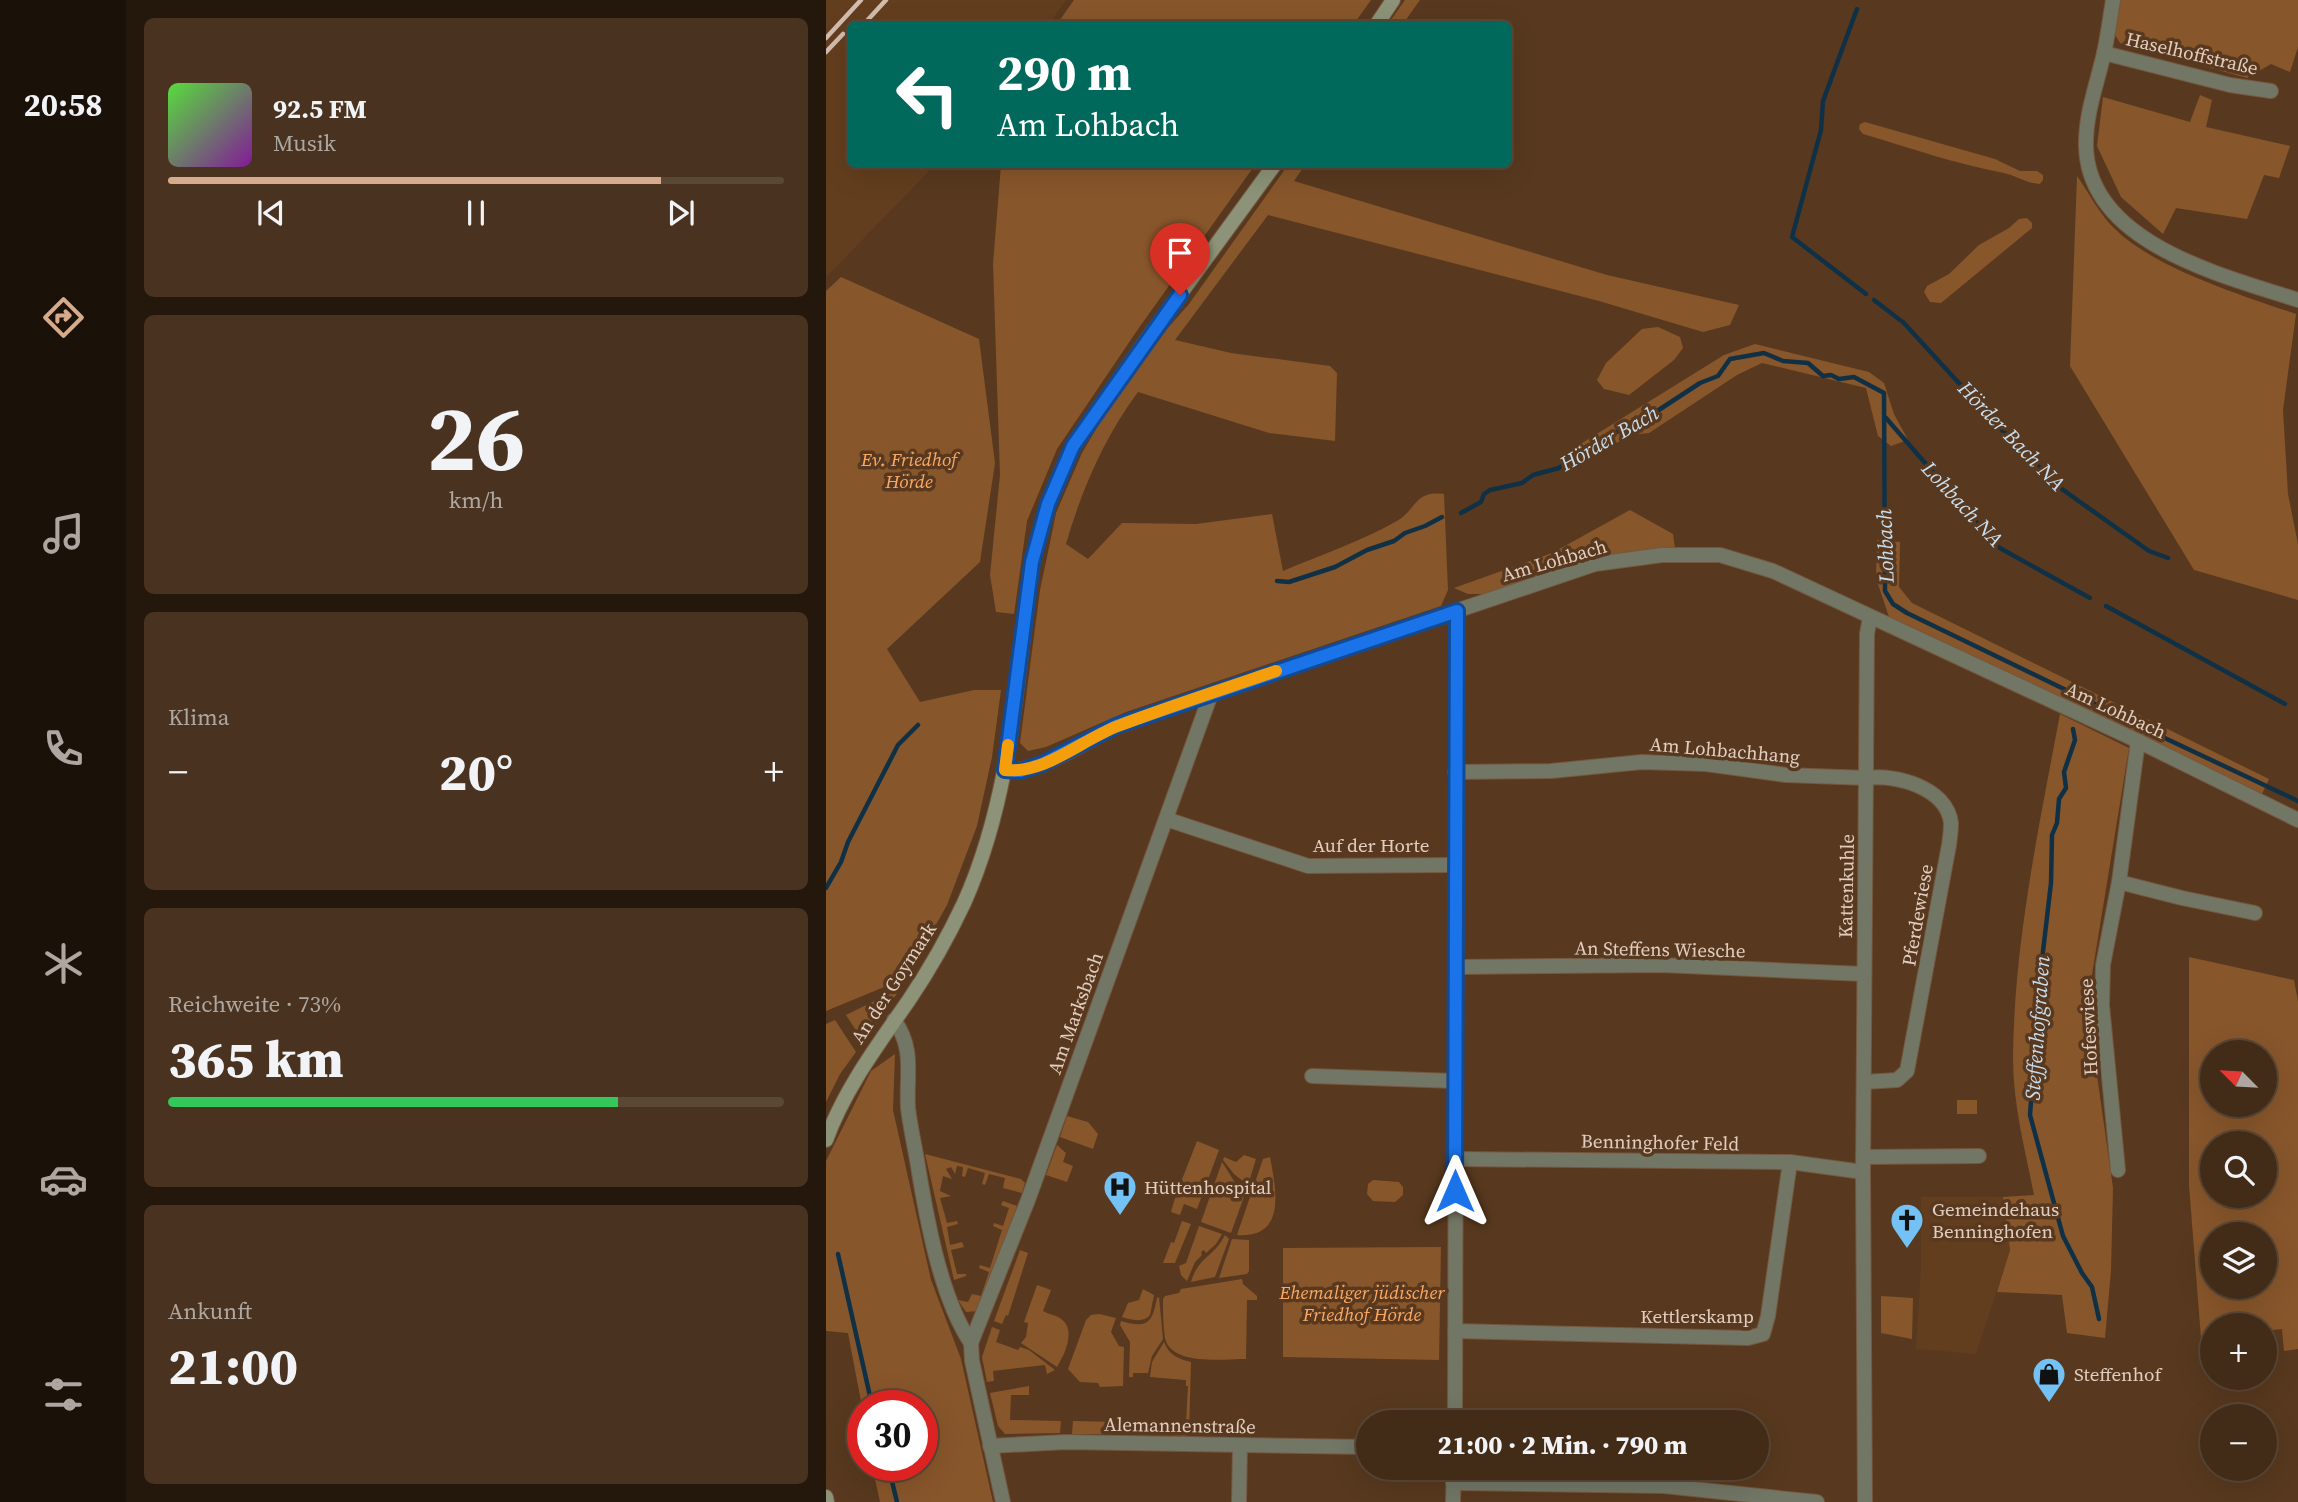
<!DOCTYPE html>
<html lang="de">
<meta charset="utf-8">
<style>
:root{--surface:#422b17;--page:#493320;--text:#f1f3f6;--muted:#aea7a1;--line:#5a4736;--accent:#d6ab8b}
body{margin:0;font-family:"Source Serif 4",serif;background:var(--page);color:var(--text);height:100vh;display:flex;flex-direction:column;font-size:26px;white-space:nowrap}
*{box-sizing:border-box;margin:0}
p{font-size:23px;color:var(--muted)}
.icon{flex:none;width:38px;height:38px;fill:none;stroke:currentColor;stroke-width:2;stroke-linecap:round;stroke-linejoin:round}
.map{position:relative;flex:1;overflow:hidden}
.side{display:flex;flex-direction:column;gap:18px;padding:18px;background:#24180d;width:700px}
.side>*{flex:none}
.banner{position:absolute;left:21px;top:21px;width:665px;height:147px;border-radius:10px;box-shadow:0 7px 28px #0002,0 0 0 2px var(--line);background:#00695c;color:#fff;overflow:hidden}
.needle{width:46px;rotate:294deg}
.tools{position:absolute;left:1374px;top:1040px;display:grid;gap:14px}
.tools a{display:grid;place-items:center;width:77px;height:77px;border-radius:50%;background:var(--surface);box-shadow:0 7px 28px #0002,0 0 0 2px var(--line);font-size:35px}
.speed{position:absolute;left:21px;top:1390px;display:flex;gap:14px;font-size:35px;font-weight:700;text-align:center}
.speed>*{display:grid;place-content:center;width:91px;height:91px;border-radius:50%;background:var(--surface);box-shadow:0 7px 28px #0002,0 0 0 2px var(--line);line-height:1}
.speed .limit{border:10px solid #d22;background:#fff;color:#111}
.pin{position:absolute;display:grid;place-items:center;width:60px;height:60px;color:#fff;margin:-72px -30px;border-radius:50% 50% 50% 0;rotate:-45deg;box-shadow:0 0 7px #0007}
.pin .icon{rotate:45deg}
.me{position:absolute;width:77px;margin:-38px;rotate:0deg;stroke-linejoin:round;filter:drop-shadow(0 0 5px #0008)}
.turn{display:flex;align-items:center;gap:24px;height:147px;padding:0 35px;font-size:32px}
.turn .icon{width:91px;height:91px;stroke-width:2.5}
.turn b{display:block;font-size:49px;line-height:60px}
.big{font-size:52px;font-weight:800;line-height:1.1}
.side .widget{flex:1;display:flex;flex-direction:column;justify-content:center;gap:10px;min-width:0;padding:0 24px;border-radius:10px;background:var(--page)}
.side .dial{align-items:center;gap:0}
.dial b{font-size:91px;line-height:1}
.song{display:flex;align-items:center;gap:21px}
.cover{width:84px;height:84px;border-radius:10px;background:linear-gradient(135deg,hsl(110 70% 55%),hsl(290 70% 35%))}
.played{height:7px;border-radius:4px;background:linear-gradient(90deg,var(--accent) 80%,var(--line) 80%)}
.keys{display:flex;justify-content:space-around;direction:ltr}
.heat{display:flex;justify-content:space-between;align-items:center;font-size:38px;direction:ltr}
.charge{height:10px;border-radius:5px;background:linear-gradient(90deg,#34c759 73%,var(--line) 0)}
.trip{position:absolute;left:530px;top:1410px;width:413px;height:70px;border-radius:35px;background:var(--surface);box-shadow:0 7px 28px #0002,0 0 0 2px var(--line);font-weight:800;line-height:70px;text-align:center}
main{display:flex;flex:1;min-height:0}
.menu{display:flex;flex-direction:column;width:126px;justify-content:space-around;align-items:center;background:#1a1109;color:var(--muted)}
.menu .icon{width:49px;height:49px}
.menu .selected{color:var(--accent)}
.menu b{font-size:32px;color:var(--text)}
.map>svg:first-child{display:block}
.built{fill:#633e1e}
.green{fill:#88562b;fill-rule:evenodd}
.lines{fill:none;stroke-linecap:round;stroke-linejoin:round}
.stream{stroke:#103145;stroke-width:4.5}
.minor-casing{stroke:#74573f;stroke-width:16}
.secondary-casing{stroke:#74573f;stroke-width:16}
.minor{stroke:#727665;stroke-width:14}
.secondary{stroke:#8c9378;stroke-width:14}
.rail{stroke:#d1bcad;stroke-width:4.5}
.route-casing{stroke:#114b97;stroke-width:18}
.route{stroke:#1a73e8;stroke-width:12}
.slow{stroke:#f59e0b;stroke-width:12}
.labels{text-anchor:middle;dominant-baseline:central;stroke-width:7;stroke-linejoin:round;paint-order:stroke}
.street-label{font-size:19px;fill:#e2cec0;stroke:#58391f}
.park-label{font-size:19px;font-style:italic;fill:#fca963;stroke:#58391f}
.poi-label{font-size:19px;fill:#e2cec0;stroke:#58391f;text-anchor:start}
.water-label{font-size:21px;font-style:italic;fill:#c8deef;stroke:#58391f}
</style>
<main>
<nav class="menu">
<b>20:58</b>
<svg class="icon selected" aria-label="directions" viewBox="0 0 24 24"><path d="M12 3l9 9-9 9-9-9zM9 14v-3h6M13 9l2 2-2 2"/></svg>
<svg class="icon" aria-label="music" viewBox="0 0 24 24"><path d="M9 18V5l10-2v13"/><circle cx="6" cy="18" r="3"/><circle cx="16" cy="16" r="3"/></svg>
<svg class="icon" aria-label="phone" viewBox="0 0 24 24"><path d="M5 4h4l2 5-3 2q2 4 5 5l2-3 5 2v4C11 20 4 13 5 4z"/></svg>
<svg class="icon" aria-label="climate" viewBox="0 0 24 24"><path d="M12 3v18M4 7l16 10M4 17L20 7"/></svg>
<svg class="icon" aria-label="car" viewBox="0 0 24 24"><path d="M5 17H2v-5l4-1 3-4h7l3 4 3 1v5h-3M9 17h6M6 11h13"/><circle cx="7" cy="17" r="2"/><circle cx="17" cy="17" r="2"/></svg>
<svg class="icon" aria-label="filters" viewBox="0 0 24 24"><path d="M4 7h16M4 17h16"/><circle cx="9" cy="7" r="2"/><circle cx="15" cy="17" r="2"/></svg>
</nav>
<section class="side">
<div class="widget">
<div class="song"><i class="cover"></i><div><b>92.5 FM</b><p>Musik</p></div></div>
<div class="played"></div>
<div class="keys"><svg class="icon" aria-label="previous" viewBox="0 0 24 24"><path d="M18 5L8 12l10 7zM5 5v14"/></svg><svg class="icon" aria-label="pause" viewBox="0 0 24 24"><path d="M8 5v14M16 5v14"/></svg><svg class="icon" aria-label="next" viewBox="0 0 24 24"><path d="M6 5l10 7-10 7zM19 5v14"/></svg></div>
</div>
<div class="widget dial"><b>26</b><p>km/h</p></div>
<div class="widget"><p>Klima</p>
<div class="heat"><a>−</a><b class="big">20°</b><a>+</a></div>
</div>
<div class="widget"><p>Reichweite · 73%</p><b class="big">365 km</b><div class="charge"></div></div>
<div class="widget"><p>Ankunft</p><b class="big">21:00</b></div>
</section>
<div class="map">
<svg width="1472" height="1502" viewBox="0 0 1472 1502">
<rect width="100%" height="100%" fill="#58391f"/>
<g class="built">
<path d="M0,0H240L223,24H24V164L109,165L0,277Z"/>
<path d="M1095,1197H1177L1184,1250L1150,1354L1090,1349L1095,1270Z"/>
</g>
<g class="green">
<path d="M248,0H545L528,24H231Z"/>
<path d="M579,0H594L577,24H562Z"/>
<path d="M1294,0H1472V47L1464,72L1445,64L1421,78L1294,43L1288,33Z"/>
<path d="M1374,95L1386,100L1380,127L1464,146L1453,178L1438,175L1421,219L1350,208L1337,234L1295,197L1271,146L1277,97L1364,122Z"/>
<path d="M1039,122L1169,159L1194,171H1211L1217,175V180L1214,184C1203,184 1190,176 1178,173C1130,164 1084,148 1037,134L1033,129L1034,124Z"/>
<path d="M175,165H429L310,332L231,449L201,521L188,614L170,612L164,575L174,475L167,264Z"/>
<path d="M462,165H479L468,181L781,275L913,305L904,325L877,332L773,301L442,215L349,340L405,353L504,366L511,373L509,441L443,433L312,392C278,438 256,489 240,544L262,559L296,523L370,524L446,514L457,571C494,555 534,542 569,522C591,511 587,490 618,494L622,590L615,606L300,712L220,747L202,751L194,743L214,590L226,533L230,513L256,453L276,419L341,329L363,304Z"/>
<path d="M1251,176C1263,193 1274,215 1289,229C1328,268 1417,296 1470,314L1457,410L1462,494L1472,544V600L1368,570L1244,366Z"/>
<path d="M1201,218L1206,223V228L1115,303L1104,302L1098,292L1101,286L1123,274L1153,245L1183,228L1193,219Z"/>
<path d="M15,277L153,339L169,463L154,562L61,649L94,702L148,690H175L166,757L151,826L121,905L80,978L0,1011V291Z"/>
<path d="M832,327L854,337L857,348L848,360L803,395L778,389L771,380L780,363L816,329Z"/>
<path d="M929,344L1043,372L1058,383L1068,414L1082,440L1065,446L1052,436L1040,388L936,363L911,375L823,433L805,435L749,466L740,453L898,355Z"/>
<path d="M804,510L847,534L849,548L805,552L757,561L661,594H642L628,588L726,553Z"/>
<path d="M1051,540L1074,542L1073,587L1086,603L1443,779L1436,794L1063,617L1050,578Z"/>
<path d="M1234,714L1303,748L1261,1005L1287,1188L1285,1271L1279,1338L1241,1333L1236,1295L1171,1292L1184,1250L1177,1197L1208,1195C1199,1149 1187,1105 1187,1058C1188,942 1213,827 1234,714Z"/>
<path d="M1363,957L1468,980L1472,1001V1349L1458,1351L1456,1329L1439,1331L1438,1325H1386V1337L1375,1338L1363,1185ZM1386,1052H1438V1104H1386ZM1386,1143H1438V1195H1386ZM1386,1234H1438V1286H1386Z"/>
<path d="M75,988L37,1041L20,1015Z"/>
<path d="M9,1020L30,1052L14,1074L0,1102V1024Z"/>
<path d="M69,1054L67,1110L105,1280L135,1359L167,1502H54L46,1465H96V1405H37V1412L22,1333L0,1331V1161L45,1071Z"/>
<rect x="1131" y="1100" width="20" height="14"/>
<path d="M241,1116L262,1122L272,1134L267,1149L234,1137Z"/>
<path d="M371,1141L393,1150L371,1209L358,1204L354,1215L345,1212L349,1198L358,1196L360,1190L355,1182Z"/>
<path d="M231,1145L240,1153L237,1162L247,1166L241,1182L220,1175Z"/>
<path d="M99,1154L195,1179L199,1183L196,1193L177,1188L179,1178L163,1174L159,1185L156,1184L159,1173L142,1168L139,1177L136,1176L137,1167L131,1166L129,1174L125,1167L120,1169L126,1179L117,1176L114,1191L125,1196L114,1198L121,1223L131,1221L132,1224L121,1227L124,1245L136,1242L138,1247L125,1250L131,1274H140V1276L128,1280Z"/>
<path d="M418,1155L430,1159L422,1185L408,1174L397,1160L398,1157L410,1162Z"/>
<path d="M444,1157C450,1189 461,1239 411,1235L437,1159Z"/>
<path d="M396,1162L408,1181L420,1191L405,1233L375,1222Z"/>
<path d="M547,1180L573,1182L577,1187V1195L569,1202L547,1201L541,1194L542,1184Z"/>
<path d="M177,1201L191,1206L152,1311L140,1312L132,1300L142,1302L146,1294L155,1296L163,1272L153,1268L154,1265L164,1268L176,1230L167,1226L168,1223L177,1226L183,1208L175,1205Z"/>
<path d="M356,1221L365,1224L349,1263H337L345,1242L348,1243Z"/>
<path d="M373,1226L396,1234L390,1244L380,1253L378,1250L375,1252L376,1255L369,1262L361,1281L355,1275L353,1266L360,1263Z"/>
<path d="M399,1235L403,1239L389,1277L365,1282C372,1257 388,1257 399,1235Z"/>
<path d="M406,1239L423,1240V1271L421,1274L393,1278Z"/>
<path d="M615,1247L613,1360L457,1357V1248Z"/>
<path d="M194,1250L202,1253L182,1316L180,1315L176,1324L168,1321Z"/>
<path d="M416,1279L417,1284L431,1296V1300H421L420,1359C397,1359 345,1366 339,1338C337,1325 337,1311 337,1299L339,1296L353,1293L355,1289Z"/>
<path d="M211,1285L225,1290L217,1311C222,1314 229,1315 234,1318C251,1329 239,1354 231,1367L195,1343L200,1337L202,1323L198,1322Z"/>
<path d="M317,1289L328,1295L324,1315C317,1323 306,1320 296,1317L302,1303L313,1300Z"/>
<path d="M1055,1296L1087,1298L1086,1339L1055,1333Z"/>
<path d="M333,1297L337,1339L326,1356L322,1373H307V1377H303L304,1342L294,1325L295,1321C322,1329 326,1323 331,1298Z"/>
<path d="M273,1314L290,1318L285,1332L293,1346L298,1347L297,1386L274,1387L272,1383L254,1382L242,1369L260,1320L265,1315Z"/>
<path d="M166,1327L174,1330L170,1342L192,1350L194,1347L203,1350L229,1370L221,1374L219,1365L167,1371L168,1381L161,1382L156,1357Z"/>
<path d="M338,1342C343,1355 352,1359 365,1362L363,1436L325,1435L321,1428L313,1423H360L362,1386H360V1380L324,1377L326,1362Z"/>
<path d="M203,1386V1395H185L184,1420L235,1421L234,1433L179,1434L172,1426L164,1393Z"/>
<path d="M247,1421L294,1422L282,1434H246Z"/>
</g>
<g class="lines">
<g class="stream">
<path d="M1031,9L997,101L995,130L966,237L1040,294"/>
<path d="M1048,300L1074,320"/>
<path d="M1077,322L1175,429L1233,487L1323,551L1342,558"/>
<path d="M1060,418L1172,547L1264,598"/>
<path d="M635,513L655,502L658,494L664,490L696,483L707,475L733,468L752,453L759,451L786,434L819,419L874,383L892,376L904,359L938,353L957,361L982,363L997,376L1005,375L1013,379L1028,377L1058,393L1059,591L1067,604L1081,613L1314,726"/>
<path d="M451,581L463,582L509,567L541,550L568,541L579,533L599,526L616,517"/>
<path d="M1280,606L1459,704"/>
<path d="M1247,729L1249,740L1238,772L1240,788L1233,799L1231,823L1226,835L1225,883L1214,977L1204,1115L1237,1236L1256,1273L1266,1287L1273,1319"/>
<path d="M1326,732L1472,801"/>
<path d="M0,888L15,862L22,842L72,745L92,725"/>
<path d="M12,1254L46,1405"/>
<path d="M62,1465L71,1502"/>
</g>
<defs>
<g id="minor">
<path d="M1287,0C1284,18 1282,35 1278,53C1271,84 1259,115 1260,147C1263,244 1399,276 1472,300"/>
<path d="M1278,53L1404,85L1445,91"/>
<path d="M179,770C215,773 257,743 290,726L769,564L836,555H894L947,571L1312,741L1472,820"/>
<path d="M629,772L725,771L816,762L880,764L960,775L1041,778C1070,774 1121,788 1125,823C1125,830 1124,838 1123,845L1081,1071L1071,1080L1038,1082"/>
<path d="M340,819L482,866L630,865"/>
<path d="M1293,882L1356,898L1429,913"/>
<path d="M630,967L836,965L1038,974"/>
<path d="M68,1020C89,1049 80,1075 82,1108C84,1125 88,1143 91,1160C100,1216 114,1297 145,1343"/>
<path d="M486,1076L629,1081"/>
<path d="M1037,1157L1153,1156"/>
<path d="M629,1159L964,1162L1037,1172"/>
<path d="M1292,1170L1276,1005L1277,965L1293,882L1312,741"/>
<path d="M629,1331L922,1338L937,1334L942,1316L964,1162"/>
<path d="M629,1423L631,611"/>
<path d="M164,1446L240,1442L542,1447"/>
<path d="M627,1483L838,1486L991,1502"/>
<path d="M177,1502L146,1361L145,1343L202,1200L385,694"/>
<path d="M413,1502L414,1446"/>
<path d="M627,1502L628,1468"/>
<path d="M1039,1502L1037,1172L1041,634L1044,617"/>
</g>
<g id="secondary">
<path d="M551,24L567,0"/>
<path d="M0,1140C19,1088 52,1045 83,1000C104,969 122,937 138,903C186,796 191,676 206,562L222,504L247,446L322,338L449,164"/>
<path d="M0,1497L1,1502"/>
</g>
</defs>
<use href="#minor" class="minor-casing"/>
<use href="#secondary" class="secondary-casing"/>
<use href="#minor" class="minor"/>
<use href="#secondary" class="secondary"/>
<g class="rail">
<path d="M38,24L60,0"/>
<path d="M0,38L35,0"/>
<path d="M0,52L17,34"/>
</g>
</g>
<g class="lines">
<defs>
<path id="route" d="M354,295L247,446L222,504L206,562L179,770L194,771L216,764L290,726L631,611L629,1191"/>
</defs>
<use href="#route" class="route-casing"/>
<use href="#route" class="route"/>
<path class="slow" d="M182,745L179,770C220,774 255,740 292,726C344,706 398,689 450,671"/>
</g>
<defs>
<symbol id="hospital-pin" viewBox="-11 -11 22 30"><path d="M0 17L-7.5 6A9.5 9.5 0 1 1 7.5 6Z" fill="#73c1f5" stroke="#58391f"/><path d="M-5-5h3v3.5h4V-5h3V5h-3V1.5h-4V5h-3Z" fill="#111"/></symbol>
<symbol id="church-pin" viewBox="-11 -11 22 30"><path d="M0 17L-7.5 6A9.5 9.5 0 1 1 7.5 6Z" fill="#73c1f5" stroke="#58391f"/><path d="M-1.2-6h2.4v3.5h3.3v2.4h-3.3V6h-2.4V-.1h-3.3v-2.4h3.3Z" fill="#111"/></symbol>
<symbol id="shop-pin" viewBox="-11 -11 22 30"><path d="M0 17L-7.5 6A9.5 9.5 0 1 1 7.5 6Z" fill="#73c1f5" stroke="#58391f"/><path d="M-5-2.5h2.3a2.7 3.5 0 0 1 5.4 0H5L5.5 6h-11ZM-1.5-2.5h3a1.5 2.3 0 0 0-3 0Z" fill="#111"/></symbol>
</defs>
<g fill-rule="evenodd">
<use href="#hospital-pin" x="275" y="1168" width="38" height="52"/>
<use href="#church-pin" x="1062" y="1201" width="38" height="52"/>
<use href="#shop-pin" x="1204" y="1355" width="38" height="52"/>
</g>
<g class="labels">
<g class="street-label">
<text transform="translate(1366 53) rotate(13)">Haselhoffstraße</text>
<text transform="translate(728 560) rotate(-16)">Am Lohbach</text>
<text transform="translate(1290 710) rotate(25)">Am Lohbach</text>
<text transform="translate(899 750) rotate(5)">Am Lohbachhang</text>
<text x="545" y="845">Auf der Horte</text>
<text transform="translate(1020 886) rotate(-89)">Kattenkuhle</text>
<text transform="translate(1091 915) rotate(-80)">Pferdewiese</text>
<text transform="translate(834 949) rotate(1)">An Steffens Wiesche</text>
<text transform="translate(67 983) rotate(-57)">An der Goymark</text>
<text transform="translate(249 1013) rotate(-70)">Am Marksbach</text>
<text transform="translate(1262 1027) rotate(-93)">Hofeswiese</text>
<text transform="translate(834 1142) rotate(1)">Benninghofer Feld</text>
<text x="871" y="1316">Kettlerskamp</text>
<text transform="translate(354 1425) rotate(1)">Alemannenstraße</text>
</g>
<g class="park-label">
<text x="83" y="459">Ev. Friedhof<tspan x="83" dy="22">Hörde</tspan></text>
<text x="536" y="1292">Ehemaliger jüdischer<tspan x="536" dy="22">Friedhof Hörde</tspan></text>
</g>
<g class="poi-label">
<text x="318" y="1187">Hüttenhospital</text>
<text x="1106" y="1209">Gemeindehaus<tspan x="1106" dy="22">Benninghofen</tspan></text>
<text x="1248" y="1374">Steffenhof</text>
</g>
<g class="water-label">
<text transform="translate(1186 436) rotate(46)">Hörder Bach NA</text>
<text transform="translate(783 438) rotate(-30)">Hörder Bach</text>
<text transform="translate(1137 504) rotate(47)">Lohbach NA</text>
<text transform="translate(1059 546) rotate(-92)">Lohbach</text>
<text transform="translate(1211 1028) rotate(-86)">Steffenhofgraben</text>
</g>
</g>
</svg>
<div class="tools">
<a><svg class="needle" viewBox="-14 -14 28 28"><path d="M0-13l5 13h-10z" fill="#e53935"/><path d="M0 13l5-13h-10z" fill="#aea7a1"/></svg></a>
<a><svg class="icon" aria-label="search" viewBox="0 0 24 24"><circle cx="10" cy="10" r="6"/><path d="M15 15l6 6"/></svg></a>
<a><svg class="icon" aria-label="layers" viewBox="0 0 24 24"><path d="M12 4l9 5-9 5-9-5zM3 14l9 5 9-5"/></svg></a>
<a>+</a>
<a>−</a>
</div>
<div class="speed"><div class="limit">30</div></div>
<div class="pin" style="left:354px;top:295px;background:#d93025"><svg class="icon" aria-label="arrive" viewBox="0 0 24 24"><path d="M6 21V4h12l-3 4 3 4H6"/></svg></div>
<svg class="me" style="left:629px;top:1191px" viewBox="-20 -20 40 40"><path d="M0-17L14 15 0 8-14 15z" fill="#1a73e8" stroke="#fff" stroke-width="4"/></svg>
<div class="trip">21:00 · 2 Min. · 790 m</div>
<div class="banner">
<div class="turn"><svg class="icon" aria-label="left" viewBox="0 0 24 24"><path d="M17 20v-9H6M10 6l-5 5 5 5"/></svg><div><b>290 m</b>Am Lohbach</div></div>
</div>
</div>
</main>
